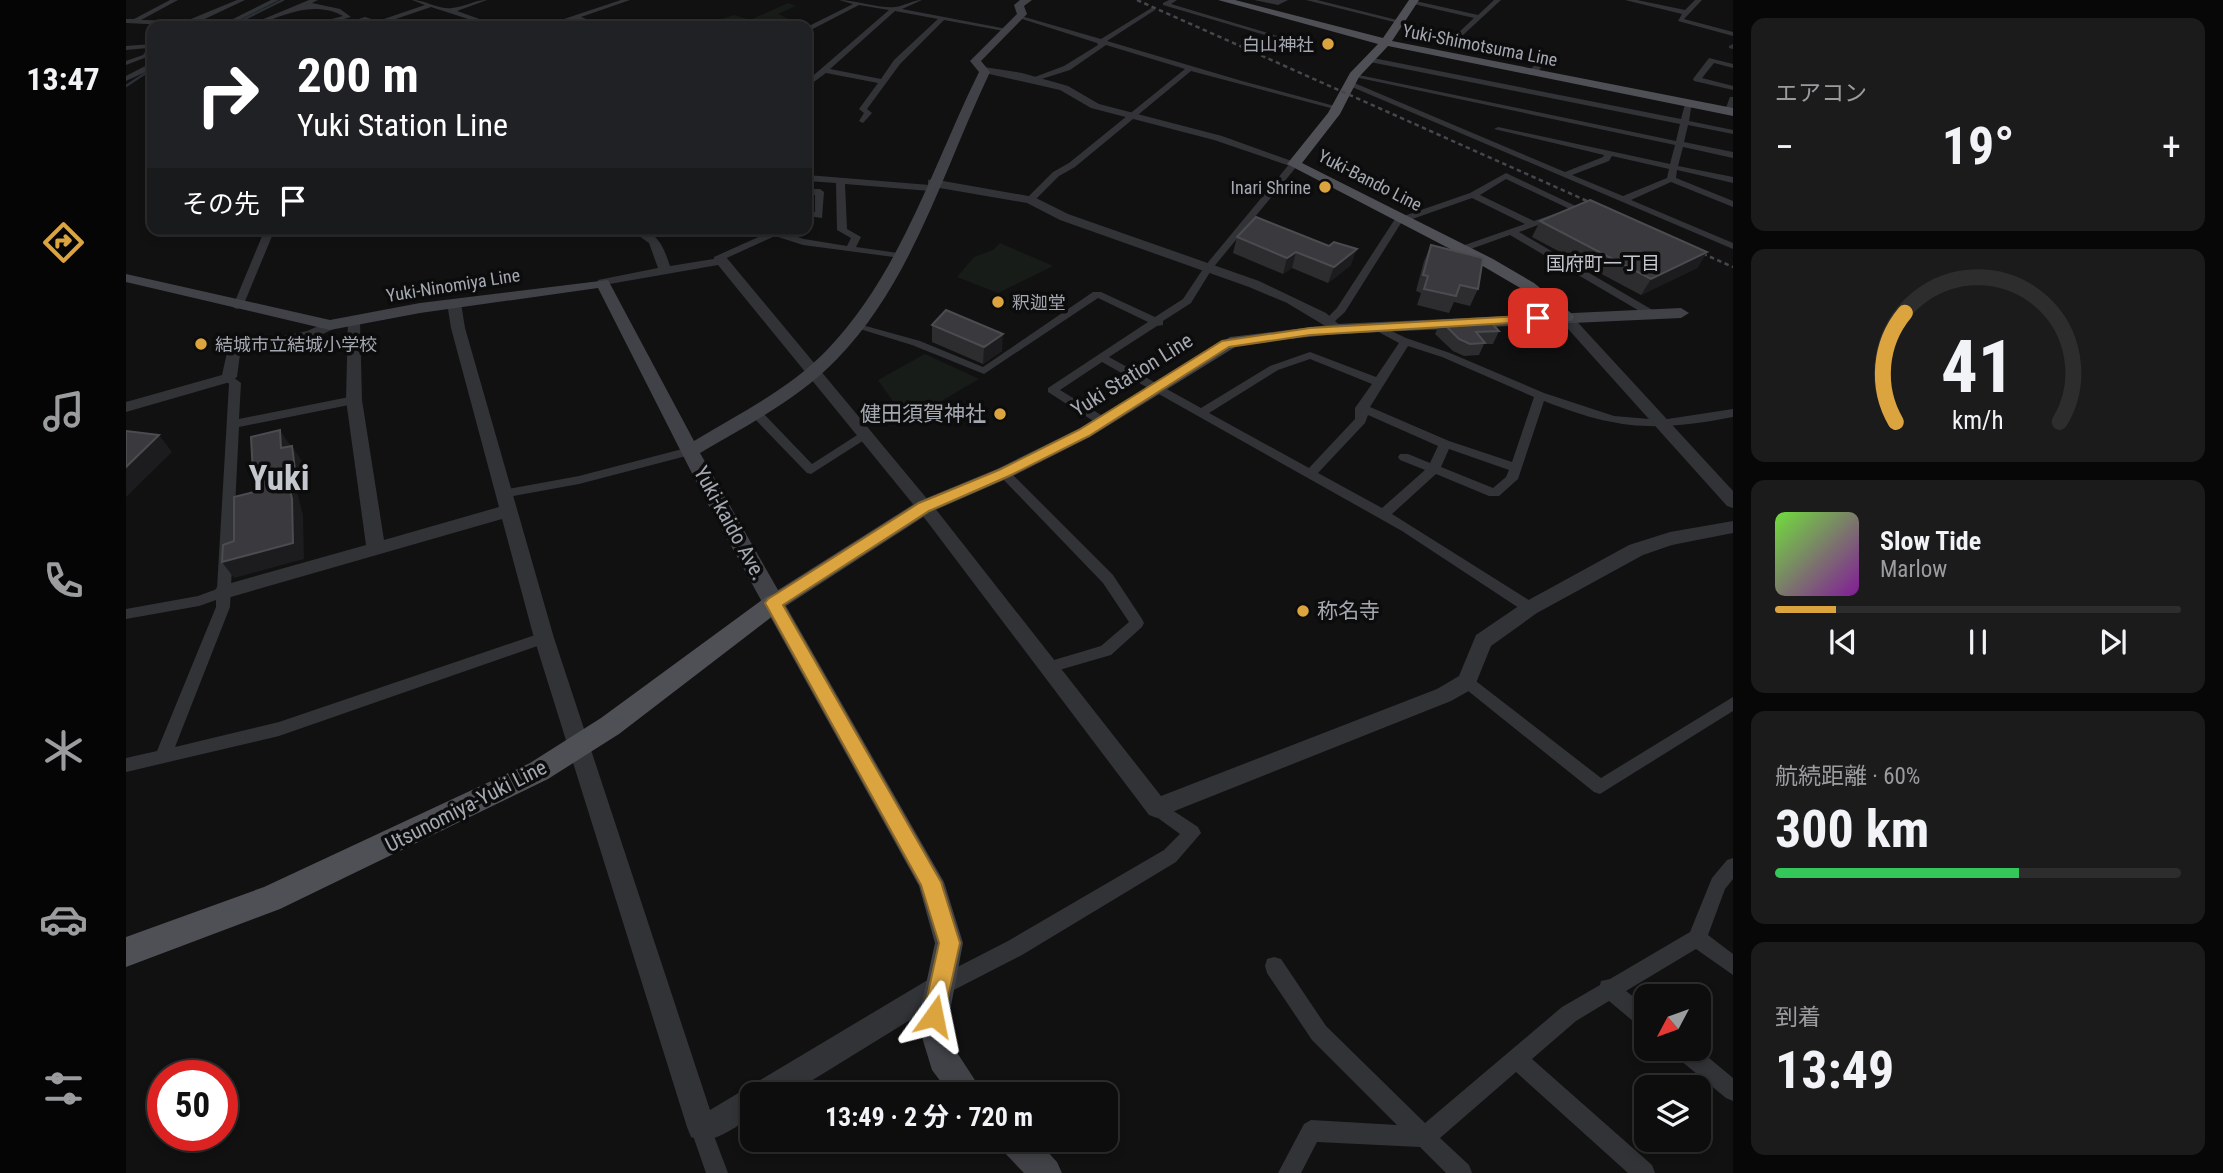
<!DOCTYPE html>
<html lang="ja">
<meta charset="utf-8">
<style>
:root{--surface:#0d0d0e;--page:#1b1b1c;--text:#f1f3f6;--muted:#9a9c9e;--line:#2d2d2e;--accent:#dca43f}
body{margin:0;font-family:"Roboto Condensed","Noto Sans JP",sans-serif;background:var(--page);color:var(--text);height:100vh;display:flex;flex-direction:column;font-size:26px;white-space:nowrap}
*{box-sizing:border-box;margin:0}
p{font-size:23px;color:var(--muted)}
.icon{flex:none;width:38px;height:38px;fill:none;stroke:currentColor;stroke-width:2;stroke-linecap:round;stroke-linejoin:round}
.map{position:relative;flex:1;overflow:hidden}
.side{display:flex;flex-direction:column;gap:18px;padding:18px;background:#070708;width:490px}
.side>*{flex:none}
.top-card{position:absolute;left:21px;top:21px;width:665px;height:214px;border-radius:14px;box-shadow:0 4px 10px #0003,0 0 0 2px var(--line);background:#202124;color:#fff;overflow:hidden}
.needle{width:46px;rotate:229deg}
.controls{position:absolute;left:1508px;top:984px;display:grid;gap:14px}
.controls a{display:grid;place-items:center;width:77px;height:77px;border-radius:14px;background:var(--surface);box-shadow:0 4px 10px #0003,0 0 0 2px var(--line);font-size:35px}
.speed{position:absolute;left:21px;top:1060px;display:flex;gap:14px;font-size:35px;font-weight:700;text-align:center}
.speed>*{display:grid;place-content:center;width:91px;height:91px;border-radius:50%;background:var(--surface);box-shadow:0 4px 10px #0003,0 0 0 2px var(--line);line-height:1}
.speed .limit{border:10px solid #d22;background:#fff;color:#111}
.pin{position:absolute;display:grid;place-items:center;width:60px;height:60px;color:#fff;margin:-30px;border-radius:14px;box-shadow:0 4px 10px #0006}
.me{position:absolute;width:77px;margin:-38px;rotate:12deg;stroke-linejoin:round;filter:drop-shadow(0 0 5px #0008)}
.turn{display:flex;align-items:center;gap:24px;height:147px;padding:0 35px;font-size:32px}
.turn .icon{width:91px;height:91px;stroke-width:2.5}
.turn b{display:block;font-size:49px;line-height:60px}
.then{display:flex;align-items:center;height:66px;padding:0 35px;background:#0003;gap:14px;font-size:26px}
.big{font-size:52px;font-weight:700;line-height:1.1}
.side .tile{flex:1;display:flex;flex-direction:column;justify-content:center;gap:10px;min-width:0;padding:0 24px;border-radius:14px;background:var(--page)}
.side .dial{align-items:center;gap:0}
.dial svg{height:182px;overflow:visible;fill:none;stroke:var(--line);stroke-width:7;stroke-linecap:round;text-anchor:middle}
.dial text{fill:var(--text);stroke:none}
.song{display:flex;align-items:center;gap:21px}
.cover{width:84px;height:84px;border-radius:10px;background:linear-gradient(135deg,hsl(100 70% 55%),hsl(290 70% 35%))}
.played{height:7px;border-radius:4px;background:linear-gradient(90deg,var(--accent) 15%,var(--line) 15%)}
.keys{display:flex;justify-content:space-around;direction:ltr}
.heat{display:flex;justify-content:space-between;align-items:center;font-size:38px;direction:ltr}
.charge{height:10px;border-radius:5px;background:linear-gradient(90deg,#34c759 60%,var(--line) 0)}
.trip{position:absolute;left:614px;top:1082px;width:378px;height:70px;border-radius:14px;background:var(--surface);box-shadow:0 4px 10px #0003,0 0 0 2px var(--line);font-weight:700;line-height:70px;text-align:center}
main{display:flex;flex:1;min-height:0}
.dock{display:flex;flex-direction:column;width:126px;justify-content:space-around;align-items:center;background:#050506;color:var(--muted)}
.dock .icon{width:49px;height:49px}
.dock .active{color:var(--accent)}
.dock b{font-size:32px;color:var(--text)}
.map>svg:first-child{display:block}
.green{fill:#181c18}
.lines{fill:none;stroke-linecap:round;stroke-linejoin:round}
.stream{stroke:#292f34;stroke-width:2.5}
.minor{fill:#323337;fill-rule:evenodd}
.tertiary{fill:#323337;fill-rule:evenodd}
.secondary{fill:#414247;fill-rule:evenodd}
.primary{fill:#4f5055;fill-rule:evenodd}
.rail{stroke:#46474c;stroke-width:2.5;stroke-dasharray:4.5 3.5;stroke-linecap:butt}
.wall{fill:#2d2d30}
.shaded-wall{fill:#1c1c1e}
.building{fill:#3a3a3e;stroke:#4a4c50;stroke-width:2}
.route{fill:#dca43f;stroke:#8f6b29;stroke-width:2}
.poi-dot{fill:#dca43f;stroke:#0c0c0d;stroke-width:2.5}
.labels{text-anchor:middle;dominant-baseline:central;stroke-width:7;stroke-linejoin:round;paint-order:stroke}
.far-poi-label{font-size:18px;fill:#a4a8b1;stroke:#0c0c0d;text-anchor:end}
.far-street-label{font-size:18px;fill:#a4a8b1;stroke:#0c0c0d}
.far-neighbourhood-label{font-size:19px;fill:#c4c7ce;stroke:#0c0c0d}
.street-label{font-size:21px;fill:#a4a8b1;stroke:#0c0c0d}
.poi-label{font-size:21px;fill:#a4a8b1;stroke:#0c0c0d;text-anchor:end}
.town-label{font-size:35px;font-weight:bold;fill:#c4c7ce;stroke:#0c0c0d}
</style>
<main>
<nav class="dock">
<b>13:47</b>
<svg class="icon active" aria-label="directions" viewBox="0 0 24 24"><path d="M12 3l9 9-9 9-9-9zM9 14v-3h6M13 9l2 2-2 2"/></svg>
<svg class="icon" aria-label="music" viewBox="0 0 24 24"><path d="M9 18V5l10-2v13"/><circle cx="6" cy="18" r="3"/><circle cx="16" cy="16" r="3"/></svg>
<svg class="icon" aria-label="phone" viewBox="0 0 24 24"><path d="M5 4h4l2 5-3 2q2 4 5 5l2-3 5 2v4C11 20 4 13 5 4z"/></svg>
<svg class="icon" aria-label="climate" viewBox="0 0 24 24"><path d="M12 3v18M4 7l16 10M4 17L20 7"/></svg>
<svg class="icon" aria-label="car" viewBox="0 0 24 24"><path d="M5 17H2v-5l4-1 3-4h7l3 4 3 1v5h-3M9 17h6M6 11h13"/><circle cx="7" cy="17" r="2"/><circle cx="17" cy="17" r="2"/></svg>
<svg class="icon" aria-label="filters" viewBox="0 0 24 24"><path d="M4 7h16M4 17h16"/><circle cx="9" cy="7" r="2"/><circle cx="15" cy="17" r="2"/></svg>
</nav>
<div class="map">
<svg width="1607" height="1173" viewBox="0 0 1607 1173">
<rect width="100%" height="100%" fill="#111112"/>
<g class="green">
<path d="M662,3L670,6L652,14L673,24L666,26H606L590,21L608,15L624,20Z"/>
<path d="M874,243L927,266L872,293L831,277L848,257L867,250Z"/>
<path d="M799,354L853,379L781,421L752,380Z"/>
</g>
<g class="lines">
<g class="stream">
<path d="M104,26L157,0"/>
<path d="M0,86L26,69"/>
</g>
<g class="minor">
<path d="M44,0H52L15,20L60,21L111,0H119L64,26L0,23V19H8Z"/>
<path d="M145,0H153L101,26H93Z"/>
<path d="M183,0H192L186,3L214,9L225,17L204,23L202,20L217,16C188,0 157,15 129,26H121Z"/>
<path d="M286,0C299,0 314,10 326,8C339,7 348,0 361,0L331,11L373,26H364L305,7L258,23L262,26C249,26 240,21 227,24L228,26L217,24L239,17L252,21L299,5Z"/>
<path d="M495,0H504L455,17L478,26C468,26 460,21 450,20C440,18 428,26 417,26Z"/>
<path d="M713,0C729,0 756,9 769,7C779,6 786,0 796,0L776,9L881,29L878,31L818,20L774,64L741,109L746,113L737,123L733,121L738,113L733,109L752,83L700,73L681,87V81L763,10L733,5L681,32V27L727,4ZM769,11L812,19L768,60L755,79L704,69Z"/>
<path d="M1043,0H1051L1045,4L1185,46L1180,47L1037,5V3Z"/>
<path d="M1128,0H1162L1152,5Z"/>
<path d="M1180,0H1191L1275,21L1272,23Z"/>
<path d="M1285,0L1352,15L1368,0H1375L1336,36L1423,58L1409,75H1403V71L1414,59L1329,38V36L1348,18L1283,3Z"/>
<path d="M1499,0H1511L1559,10L1569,0H1576L1558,19L1607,32V36L1552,21L1556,14Z"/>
<path d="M1027,7L1029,10L981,41L1116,81L1216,108L1212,110L1065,71L949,167L933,176L907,202H901V198L927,172L943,163L1059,69L980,45L944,70L906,82V78L938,66L972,45L971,43L890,17L895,16L975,39Z"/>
<path d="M26,44V52L21,57L0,65V61L17,55L22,48L0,50V46Z"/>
<path d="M1607,44V49L1603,48V46Z"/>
<path d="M1242,57L1555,119L1559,104L1566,102L1563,121L1607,130V134L1562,125L1558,142L1607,152V158L1557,147L1552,166L1607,177V183L1551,170L1550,178L1607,201V207L1545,182L1505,200L1607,243V249L1219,84L1226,82L1439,172L1477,157L1478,155L1368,129L1372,127L1544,164L1549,145L1224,76L1228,74L1550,141L1554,124L1239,61ZM1486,156L1543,169L1541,178L1497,196L1446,175L1483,161Z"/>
<path d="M1583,58L1607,64V68L1588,63L1576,78L1607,86V90L1568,81L1567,79Z"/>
<path d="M23,64H26V69L0,81V76Z"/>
<path d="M1604,97H1607V107L1604,113H1598Z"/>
<path d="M681,143L688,145L685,157L681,160Z"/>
<path d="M1168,161L1172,164L1171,166L1086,269L1065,303L1037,321V325L1031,326L983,357L1075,408L1144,366L1184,352L1250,377L1273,343L1247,329V325L1251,324L1280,338L1324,353L1418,393L1488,416L1535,420L1607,409V417C1530,432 1491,430 1418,401L1392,479L1373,496H1363L1310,474L1266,514L1409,604L1411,608L1409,612H1399L1276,531L976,362L934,390L980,418V424H972L922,392V388L1022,322L972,298L858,374L786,345L724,326L729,323L794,341L857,367L967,292H975L1029,317L1057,299L1079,266L1165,162ZM1282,346L1316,357L1408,397L1386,462L1323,441L1244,407ZM1184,359L1246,384L1229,408V419L1183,468L1083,413L1152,370ZM1242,415L1312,446L1304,463L1282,454H1274L1272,457L1274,460L1299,470L1256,508L1192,473L1239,423ZM1323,449L1383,470L1380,477L1367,488L1315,467Z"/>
<path d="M1380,173L1456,209L1448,211L1380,179L1354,195L1408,221L1431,213L1436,216L1393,232L1530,312V316H1522L1384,235L1339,251H1333V247L1399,224L1346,198L1275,223L1219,312L1209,321H1201L1200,319L1211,308L1269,219L1344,193Z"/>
<path d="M681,175L804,185L808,188L804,191L719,184L721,229L735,237L730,247L772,253L777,256L775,258L677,245L649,236L594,261H588V257L648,230L678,239L721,246L725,238L711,230L710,183L681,181Z"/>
<path d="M681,189H694L698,192L696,218L681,216V210L689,212V195H681Z"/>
<path d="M139,229H149L117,306L112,309L108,308L107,306Z"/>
<path d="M103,374L115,383L113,419L228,396L234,400L228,404L113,427L104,607L49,747L153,722L418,632L423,634L425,638L423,642L153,736L0,772V758L31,751L90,607V600L73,606L0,619V609L72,596L91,589L103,384L97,377Z"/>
<path d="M629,408L633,409L686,464L736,432L740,431L746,435L685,474L681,473L625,415L623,412Z"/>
<path d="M564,447L568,448L570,451L568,454L453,484L377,498L371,494L377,490L453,476Z"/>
<path d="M878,469L882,470L987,575L1016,619L1018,623L1016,627L985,655L923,673L918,671L915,667L918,663L975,646L1003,622L977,583L874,476L872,473L874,470Z"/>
<path d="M1341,676L1346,678L1475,778L1607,697V711L1474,794L1468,792L1336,686L1333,682L1336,678Z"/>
<path d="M1031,800L1072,827L1075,833L1050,862L896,955L822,993L815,996L808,993L805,986L808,979L882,941L1038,850L1054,834L1025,813L1023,808L1025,803Z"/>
<path d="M1607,858V879L1599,889L1582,935L1607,954V975L1570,949L1500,991L1521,1007V1030L1514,1027L1483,1001L1450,1021L1406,1059L1526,1165L1529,1173H1502L1390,1072L1314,1138L1343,1165L1346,1173H1320L1294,1147L1191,1142L1175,1173H1152L1178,1124L1185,1120L1271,1125L1186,1040L1141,973L1139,966L1141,959L1148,957L1155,959L1200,1026L1299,1123L1436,1007L1474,985L1475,981L1484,979L1564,932L1586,878L1601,860Z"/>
<path d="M1545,1048H1571L1607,1078V1101L1600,1098L1548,1055Z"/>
<path d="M575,1116L582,1120L602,1173H580L564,1127L568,1120Z"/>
</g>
<g class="tertiary">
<path d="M858,67L896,73L942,86L973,104L1096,136L1174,164L1164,166L1088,140L965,108L934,90L854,72Z"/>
<path d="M806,179L908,197L942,214L1133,281L1200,313L1218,329L1211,333L1161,303L1123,287L934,220L901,203L802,186V180Z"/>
<path d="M503,229C530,229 536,242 544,266L600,257L812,512L1035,796L1311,689L1333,676L1350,635L1397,603L1503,545L1544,532L1607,521V533L1546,545L1517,555L1411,613L1365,646L1348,688L1325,701L1031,818L1023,815L800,520L592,265L472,286V280L532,268L523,243Z"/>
<path d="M328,299L335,303L339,328L428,638L584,1110L805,978L814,974L823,978L827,987L823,996L664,1094H626V1116C608,1128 587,1146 565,1137L561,1127L408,638L376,519L98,599L88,592L91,587L240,545L220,400L222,319H232L234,322L236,400L258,540L373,507L325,328L321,303Z"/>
<path d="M1439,313L1444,314L1607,491V508L1601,506L1434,320V314Z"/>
<path d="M204,321L209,322V328L191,337L114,354L111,377L104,382L0,412V402L96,375L102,348L181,331Z"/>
</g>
<g class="secondary">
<path d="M894,0H906L898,6L901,14L855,61L864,72C818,168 787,281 711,359C673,399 621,425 574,453L652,590L791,502L871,469L952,429L1104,337L1211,324L1555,308L1563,313L1555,318L1211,334L1114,344L964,437L885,477L805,512L660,606L818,882L837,943L823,1016L825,1034L830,1051L858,1094H824L806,1070L795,1034L793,1016L809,943L793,886L577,495L472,288L294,313L204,330L0,282V274L204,320L294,303L482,280L568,441C613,414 663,389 700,351C774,275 807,165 853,72L844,61L891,14L888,5Z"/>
<path d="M871,1139H910L931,1162L936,1173H898L876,1150Z"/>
</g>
<g class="primary">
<path d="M1092,0H1109L1257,38L1283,0H1293L1266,41L1607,108V116L1262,46L1233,77L1214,114L1176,163L1367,259L1408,283L1445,313L1448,317L1445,321H1433L1396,289L1355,265L1161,164L1202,113L1224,73L1252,44Z"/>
<path d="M648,594L656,597L660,603L656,609L493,734L422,779L154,909L0,967V937L138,887L404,763L475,718L640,597Z"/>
</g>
<g class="rail">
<path d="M1011,0L1479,209"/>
<path d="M1562,247L1607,267"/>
</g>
</g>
<g class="wall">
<path d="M1414,221L1581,252L1571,268L1515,295L1406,237Z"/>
<path d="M1111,237L1225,265L1202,283L1166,268L1157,274L1107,253Z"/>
<path d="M1305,245L1352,289L1344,306L1328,302L1323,313L1291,305L1295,293L1290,291L1298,261Z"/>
<path d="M1315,321L1373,331L1367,344H1358L1353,355L1338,356L1327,351L1309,334Z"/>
<path d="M806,325L876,351L857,364L806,342Z"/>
</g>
<g class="shaded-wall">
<path d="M1231,249L1225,265L1202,283L1208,267Z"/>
<path d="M1170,252L1166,268L1157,274L1161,258Z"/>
<path d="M1581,252L1571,268L1515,295L1525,279Z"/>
<path d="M877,334L876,351L857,364L858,347Z"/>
<path d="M154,430L164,445L165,464L155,448Z"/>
<path d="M33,435L46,452L0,497V467Z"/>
<path d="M166,446L176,461L179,486L170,488L177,515L178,559L108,578L96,562L160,473Z"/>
</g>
<g class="building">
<path d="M1464,200L1581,252L1525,279L1414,221Z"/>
<path d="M1130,217L1203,246L1208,242L1231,249L1208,267L1170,252L1161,258L1111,237Z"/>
<path d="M1305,245L1357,258L1352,289L1334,285L1330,296L1298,289L1302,276L1297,275Z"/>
<path d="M820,310L877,334L858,347L806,325Z"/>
<path d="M1362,319L1373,331L1350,332L1359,343L1344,344L1333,339L1315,321Z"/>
<path d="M154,430L155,448L166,446L169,470L160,473L166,499L167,543L96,562L97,545L108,541V497L128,492L125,437Z"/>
<path d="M0,431L33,435L0,467Z"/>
</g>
<path class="route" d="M1412,315L1416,316V321L1184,335L1103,347L963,436L883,476L803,511L657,605L815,882L834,943L816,1024L808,1028L800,1024L797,1016L813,943L795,885L639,603L642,599L793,503L873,470L953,430L1096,341L1184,328Z"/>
<g class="poi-dot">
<circle cx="1202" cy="44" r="7"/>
<circle cx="1199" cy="187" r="7"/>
<circle cx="872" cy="302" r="7"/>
<circle cx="75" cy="344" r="7"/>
<circle cx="874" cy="414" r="7"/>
<circle cx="1177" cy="611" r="7"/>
</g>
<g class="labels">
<g class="far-poi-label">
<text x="1188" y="44">白山神社</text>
<text x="1185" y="187">Inari Shrine</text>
<text x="886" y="302" text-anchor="start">釈迦堂</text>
<text x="89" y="344" text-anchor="start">結城市立結城小学校</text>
</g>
<g class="far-street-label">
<text transform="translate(1354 45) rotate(11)">Yuki-Shimotsuma Line</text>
<text transform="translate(1244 180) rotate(27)">Yuki-Bando Line</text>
<text transform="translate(327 285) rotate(-9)">Yuki-Ninomiya Line</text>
</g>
<g class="far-neighbourhood-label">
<text x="1477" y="263">国府町一丁目</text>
</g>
<g class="street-label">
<text transform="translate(1006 375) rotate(-32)">Yuki Station Line</text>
<text transform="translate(604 523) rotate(61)">Yuki-kaido Ave.</text>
<text transform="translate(340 806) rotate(-27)">Utsunomiya-Yuki Line</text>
</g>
<g class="poi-label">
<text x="860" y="414">健田須賀神社</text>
<text x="1191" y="611" text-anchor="start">称名寺</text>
</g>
<g class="town-label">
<text x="153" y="478">Yuki</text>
</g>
</g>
</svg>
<div class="controls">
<a><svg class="needle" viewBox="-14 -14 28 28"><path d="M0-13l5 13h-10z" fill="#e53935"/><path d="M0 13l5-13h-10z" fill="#9a9c9e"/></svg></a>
<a><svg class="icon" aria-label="layers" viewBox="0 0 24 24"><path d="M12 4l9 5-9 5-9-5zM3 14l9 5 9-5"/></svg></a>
</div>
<div class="speed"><div class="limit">50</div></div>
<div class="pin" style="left:1412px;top:318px;background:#d93025"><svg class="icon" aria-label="arrive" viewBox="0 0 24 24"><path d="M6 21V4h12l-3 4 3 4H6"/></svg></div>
<svg class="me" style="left:808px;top:1016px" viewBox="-20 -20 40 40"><path d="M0-17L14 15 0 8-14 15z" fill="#dca43f" stroke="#fff" stroke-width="4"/></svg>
<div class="trip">13:49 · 2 分 · 720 m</div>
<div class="top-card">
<div class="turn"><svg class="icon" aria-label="right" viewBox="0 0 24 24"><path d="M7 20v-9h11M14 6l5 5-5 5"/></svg><div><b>200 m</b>Yuki Station Line</div></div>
<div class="then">その先<svg class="icon" aria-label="arrive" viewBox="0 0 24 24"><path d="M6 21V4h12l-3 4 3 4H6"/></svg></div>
</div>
</div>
<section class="side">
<div class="tile"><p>エアコン</p>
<div class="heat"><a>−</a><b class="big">19°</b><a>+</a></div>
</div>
<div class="tile dial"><svg viewBox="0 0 100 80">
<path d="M14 69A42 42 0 1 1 86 69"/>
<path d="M14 69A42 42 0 0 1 18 21" stroke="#dca43f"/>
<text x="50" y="56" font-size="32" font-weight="700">41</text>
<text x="50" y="72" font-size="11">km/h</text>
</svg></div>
<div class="tile">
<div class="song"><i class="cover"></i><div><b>Slow Tide</b><p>Marlow</p></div></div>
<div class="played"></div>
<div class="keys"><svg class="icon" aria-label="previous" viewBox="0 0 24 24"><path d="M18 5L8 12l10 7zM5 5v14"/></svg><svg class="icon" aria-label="pause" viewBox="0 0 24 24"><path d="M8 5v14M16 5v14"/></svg><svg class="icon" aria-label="next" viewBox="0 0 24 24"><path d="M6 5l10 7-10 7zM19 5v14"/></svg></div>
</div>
<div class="tile"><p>航続距離 · 60%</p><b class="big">300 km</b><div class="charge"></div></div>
<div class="tile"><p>到着</p><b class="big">13:49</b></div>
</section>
</main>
